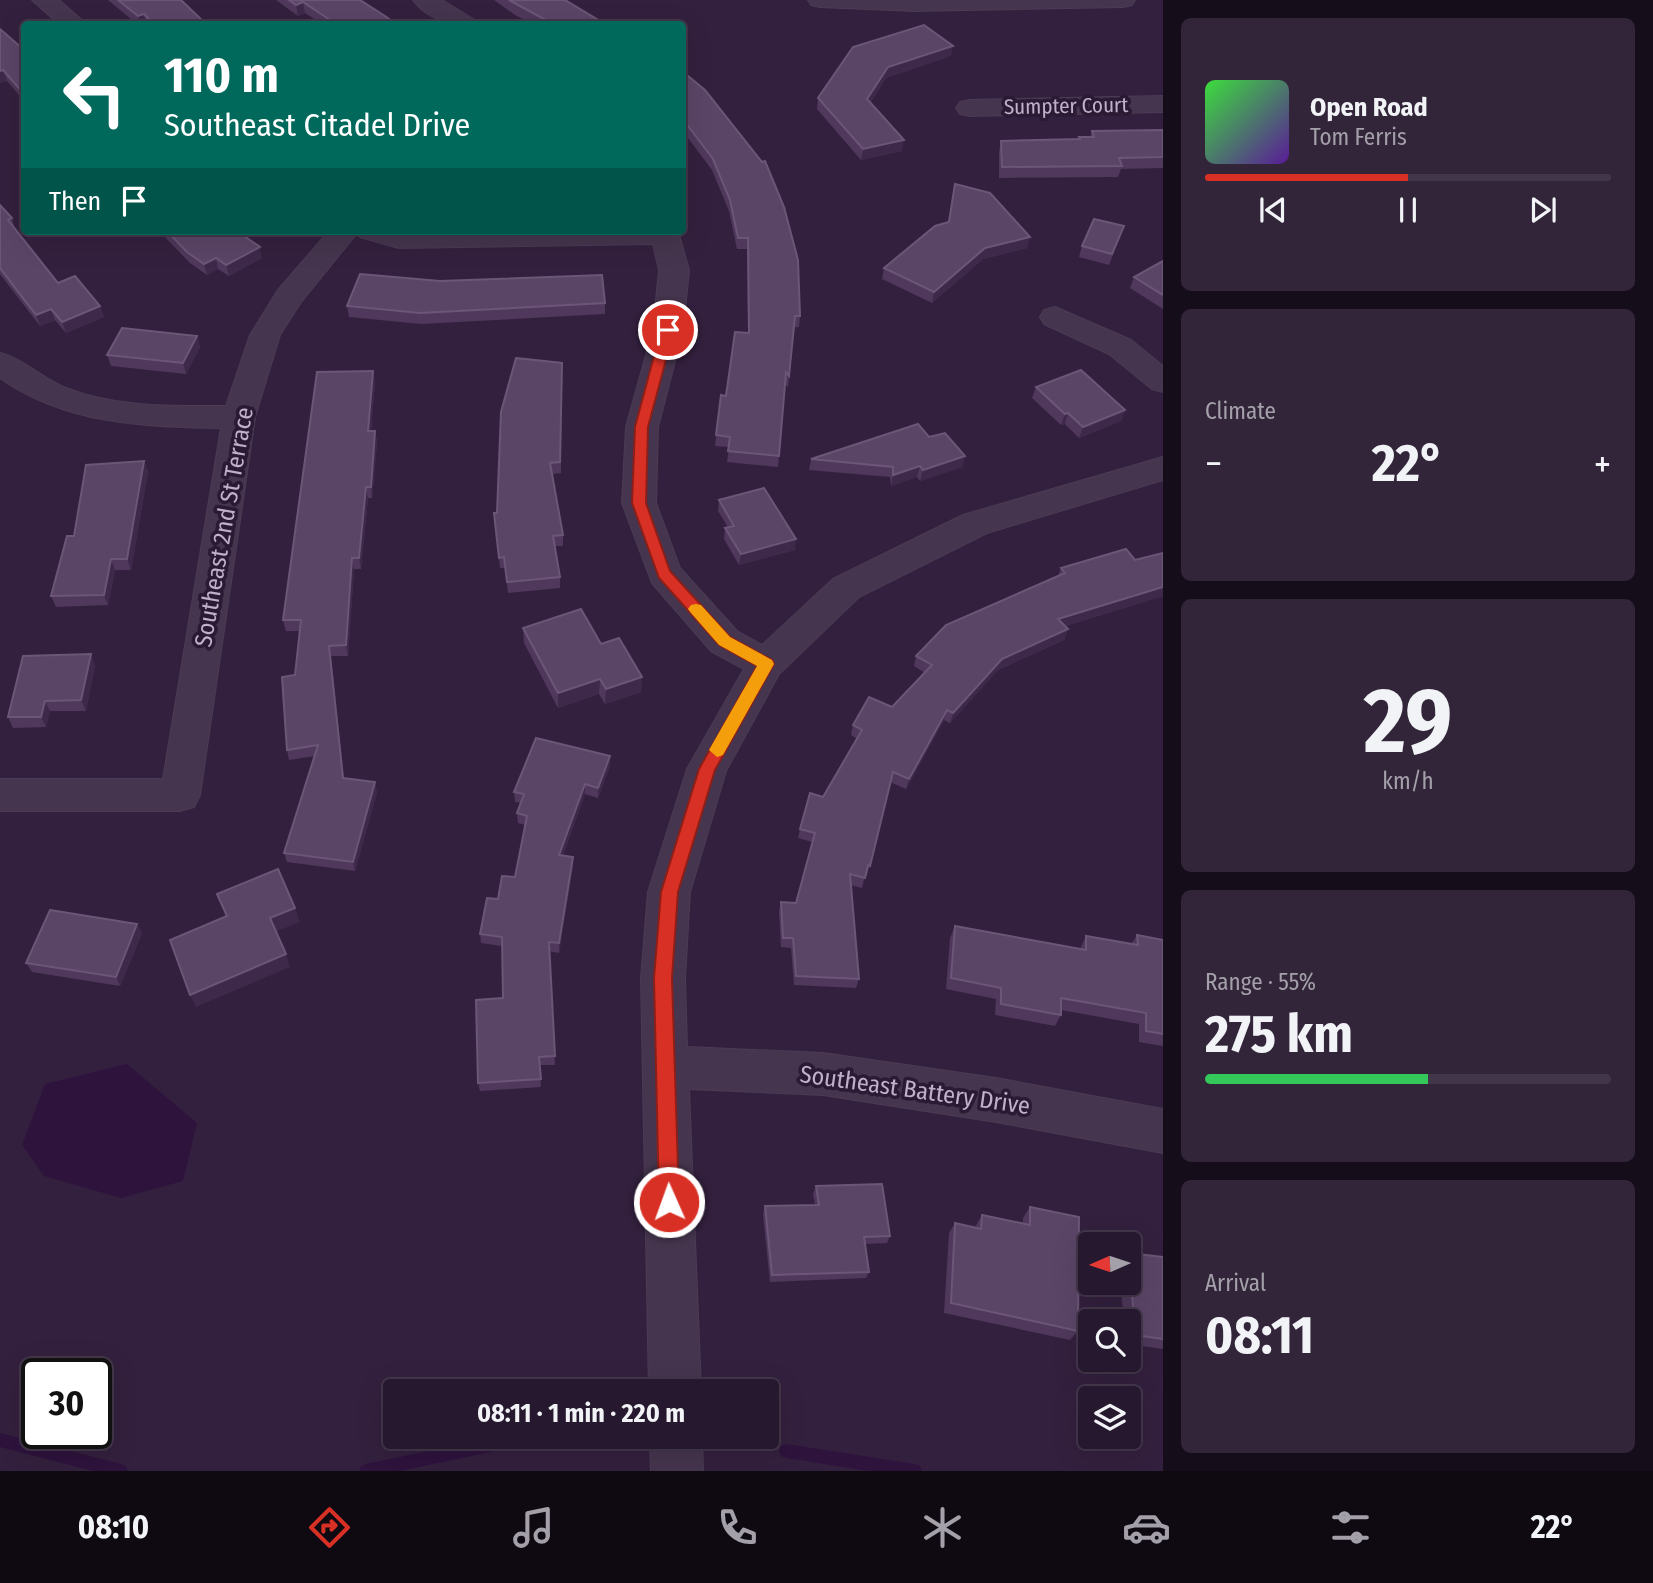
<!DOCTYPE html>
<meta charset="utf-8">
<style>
:root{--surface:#26182e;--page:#32253a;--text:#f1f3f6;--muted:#a4a0aa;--line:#42374a;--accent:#d93025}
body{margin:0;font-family:"Fira Sans Condensed",sans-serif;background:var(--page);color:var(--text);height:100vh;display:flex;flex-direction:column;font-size:26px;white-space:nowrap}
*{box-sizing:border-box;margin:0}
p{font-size:23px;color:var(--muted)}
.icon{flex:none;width:38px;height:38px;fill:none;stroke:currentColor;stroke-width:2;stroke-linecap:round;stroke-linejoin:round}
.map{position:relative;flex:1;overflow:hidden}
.side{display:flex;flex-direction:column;gap:18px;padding:18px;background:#150d19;width:490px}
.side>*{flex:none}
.guide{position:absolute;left:21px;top:21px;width:665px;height:214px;border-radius:7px;box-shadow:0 7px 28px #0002,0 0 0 2px var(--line);background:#00695c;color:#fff;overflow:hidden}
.needle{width:46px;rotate:267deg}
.controls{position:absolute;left:1078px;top:1232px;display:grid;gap:14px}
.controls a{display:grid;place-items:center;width:63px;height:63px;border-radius:7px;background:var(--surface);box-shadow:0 7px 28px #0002,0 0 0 2px var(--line);font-size:35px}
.speed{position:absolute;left:21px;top:1358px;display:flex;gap:14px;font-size:35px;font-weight:700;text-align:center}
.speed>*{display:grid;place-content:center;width:91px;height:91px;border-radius:50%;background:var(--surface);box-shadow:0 7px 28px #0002,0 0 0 2px var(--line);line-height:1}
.speed .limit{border:4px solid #111;border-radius:10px;background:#fff;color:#111}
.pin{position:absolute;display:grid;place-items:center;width:60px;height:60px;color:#fff;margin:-30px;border:4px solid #fff;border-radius:50%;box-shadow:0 2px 7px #0007}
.me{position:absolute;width:77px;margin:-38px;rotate:358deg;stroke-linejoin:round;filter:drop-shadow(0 0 5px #0008)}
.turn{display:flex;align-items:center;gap:24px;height:147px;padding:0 28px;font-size:32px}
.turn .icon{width:91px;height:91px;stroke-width:2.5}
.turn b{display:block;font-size:49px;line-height:60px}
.then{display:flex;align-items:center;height:66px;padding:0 28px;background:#0003;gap:14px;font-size:26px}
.big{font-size:52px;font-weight:700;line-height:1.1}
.side .tile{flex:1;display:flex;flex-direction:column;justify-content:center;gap:10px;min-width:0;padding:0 24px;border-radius:10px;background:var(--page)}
.side .dial{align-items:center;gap:0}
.dial b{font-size:91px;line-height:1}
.song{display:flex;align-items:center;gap:21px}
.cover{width:84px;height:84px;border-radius:10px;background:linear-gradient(135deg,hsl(120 70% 55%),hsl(270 70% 35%))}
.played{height:7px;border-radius:4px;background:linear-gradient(90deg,var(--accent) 50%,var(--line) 50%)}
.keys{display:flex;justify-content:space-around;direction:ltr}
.heat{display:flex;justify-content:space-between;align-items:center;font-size:38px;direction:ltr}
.charge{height:10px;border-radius:5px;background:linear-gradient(90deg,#34c759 55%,var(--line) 0)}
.trip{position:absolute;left:383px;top:1379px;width:396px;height:70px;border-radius:7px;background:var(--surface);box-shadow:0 7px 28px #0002,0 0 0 2px var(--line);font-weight:700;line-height:70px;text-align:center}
.tabs{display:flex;height:112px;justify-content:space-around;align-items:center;background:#0f0a12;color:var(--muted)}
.tabs .icon{width:49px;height:49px}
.tabs .active{color:var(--accent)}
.tabs b{font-size:32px;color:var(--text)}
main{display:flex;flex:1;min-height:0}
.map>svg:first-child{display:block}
.water{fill:#2e133d}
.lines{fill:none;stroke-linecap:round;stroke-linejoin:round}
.stream{fill:#2e133d;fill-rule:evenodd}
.minor-casing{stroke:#4b3b54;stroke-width:2}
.minor{fill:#45354e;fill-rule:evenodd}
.wall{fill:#4f385b}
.shaded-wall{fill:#3e294b}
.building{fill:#5b4567;stroke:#6b5677;stroke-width:2}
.route{fill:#d93025;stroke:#8d1f18;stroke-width:2}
.slow{fill:#f59e0b}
.labels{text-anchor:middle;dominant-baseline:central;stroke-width:7;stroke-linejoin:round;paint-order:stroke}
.far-street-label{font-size:21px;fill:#c1b0ca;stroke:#2a1a33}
.street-label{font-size:24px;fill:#c1b0ca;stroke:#2a1a33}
</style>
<main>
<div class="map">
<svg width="1163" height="1471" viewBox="0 0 1163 1471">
<rect width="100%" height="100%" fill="#33203e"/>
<path class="water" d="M127,1064L197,1123L183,1181L121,1198L44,1176L22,1145L45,1084Z"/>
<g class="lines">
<g class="stream">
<path d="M0,1433L121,1464L126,1466L128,1471H93L0,1447Z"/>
<path d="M496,1437H536L534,1442L529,1444L400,1471H359L361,1466L366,1464Z"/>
<path d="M786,1444L915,1464L920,1466L922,1471H869L786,1458L781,1456L779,1451L781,1446Z"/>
</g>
<defs>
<g id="minor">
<path d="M32,0H59L86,24H59Z"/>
<path d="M413,0H442L473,19L476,24C454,26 427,20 413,0Z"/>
<path d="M808,0H1135L1132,5L1123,7L915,11L820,7L811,5Z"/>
<path d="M1163,96V112L969,116L960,114L956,108L960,102L969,100Z"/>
<path d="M329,231H678L689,270L683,330L658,427L656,503L680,568L737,631L762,645L833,579L963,515L1163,457V480L987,533L859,597L779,674L726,771L690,892L685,978L687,1047L823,1053L996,1078L1163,1109V1153L996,1122L823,1095L689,1089L701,1391H649L641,978L648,892L687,769L744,669L711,651L652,583L622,503L626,427L653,330L659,270L653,244L399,248L360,237L357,233L301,302L280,335L255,417L200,795L194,807L180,811H0V779H163L221,428C144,427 65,424 0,378V353C24,359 43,379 66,388C116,408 174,406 226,406L250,335L278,290Z"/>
<path d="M1055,307L1131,340L1163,366V392L1152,389L1109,354L1044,324L1040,317L1044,310Z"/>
<path d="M650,1437H702L703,1471H651Z"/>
</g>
</defs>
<use href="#minor" class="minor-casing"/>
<use href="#minor" class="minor"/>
</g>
<g class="wall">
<path d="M108,0H181L206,24H137Z"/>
<path d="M276,0H360L396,24H322L305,13L298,16Z"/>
<path d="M494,0H565L605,24H533L515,15Z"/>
<path d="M0,29L24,50V101L7,81L0,83Z"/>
<path d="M951,56L886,78L870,103L902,151L861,160L817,109L818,98Z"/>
<path d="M682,71L800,316L799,327H794L788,387L785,384L778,467L727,462L729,447L715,446L721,395L726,396L748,333L747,249H737L729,211L712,170L682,130Z"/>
<path d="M1163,130V168L1121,169L1118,177L999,178V152L1001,141L1078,139L1079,137H1090L1092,131Z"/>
<path d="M955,184L1030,237L1027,248L983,259L932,303L882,279L884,268L948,223Z"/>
<path d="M0,205L12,218L15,229L58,283L100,306L104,317L66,333L55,320L40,326L0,274Z"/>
<path d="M1124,226L1109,265L1079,257L1082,246Z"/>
<path d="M159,231H237L262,258L229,276L218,269L207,275L190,263Z"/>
<path d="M1163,261V309L1130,288L1134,277Z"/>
<path d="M440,281L605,303V314L421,324L349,317L347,306Z"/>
<path d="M197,336L200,347L186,374L111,366L107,355Z"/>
<path d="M562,363L561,473L552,474L563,535V546H555L560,577V588L508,593L505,568H500L494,513H497Z"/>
<path d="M373,371L375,382L371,431H375L377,442L372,498H368L361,569H354L348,656H331L344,778L377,792L355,871L287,862L284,853L315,756L289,760L287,750L300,631H286L283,620Z"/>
<path d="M1036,387L1125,410L1121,421L1079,438L1065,424L1061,425L1032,398Z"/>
<path d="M929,437L965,456L962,467L920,481L917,477L891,486L890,477L809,470L811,459Z"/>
<path d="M144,461L148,472L131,570H115L108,605L56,607L51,596L74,536Z"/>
<path d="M719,500L795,550L739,565L724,539L725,528L728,527L718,511Z"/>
<path d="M1061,568L1163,596L1065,626L1068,629L1064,640L998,670L950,723L944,720L906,789L890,782L867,875H865L862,888L850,885L859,979L856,988L794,985L791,948L781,947L779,912L781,902L796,903L812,842L798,838L800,829L823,797L857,739L851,735L853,725L892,707L925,673L914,666L916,656L1058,576Z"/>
<path d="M523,628L601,644L642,677L641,692L605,704L599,694L558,708L524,643Z"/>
<path d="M95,665L86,711H50L46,727L13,728L8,717Z"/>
<path d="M610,756V766L598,798L585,794L563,855L573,857V866L559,953L549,951L555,1065H540L541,1087L480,1091L478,1083L503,998L502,946L481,943L480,934L498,899L515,877L525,825L518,823L517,813L521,803L515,802L514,792Z"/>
<path d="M137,924L142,933L120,986L32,972L26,963Z"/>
<path d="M955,926L1080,949L1086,936L1131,944L1137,935L1163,940V1046L1139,1042V1024L1061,1010V1015L1055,1026L995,1015L996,999L946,989L950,938Z"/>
<path d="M816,1186L890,1236L887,1243L865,1244L869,1272L866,1278L770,1282L763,1214L765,1206L815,1205L813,1194Z"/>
<path d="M1030,1207L1078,1331L1070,1340L944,1313L949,1233L955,1223L975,1227L982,1215L1023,1223V1218Z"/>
<path d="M1129,1253L1163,1257V1349L1129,1344V1321H1124L1120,1283H1129Z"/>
</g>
<g class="shaded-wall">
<path d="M303,2L305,13L298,16L296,5Z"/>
<path d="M144,14L146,24H140L138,16Z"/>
<path d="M953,46L951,56L886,78L865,110L867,99L888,67Z"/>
<path d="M3,70L7,81L0,83V71Z"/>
<path d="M904,140L902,151L861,160L863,149Z"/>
<path d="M1030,237L1027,248L983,259L932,303L934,292L985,248Z"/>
<path d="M260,247L262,258L229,276L226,265Z"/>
<path d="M216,258L218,269L207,275L204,264Z"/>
<path d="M100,306L104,317L66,333L62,322Z"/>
<path d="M51,309L55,320L40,326L36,315Z"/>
<path d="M197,336L200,347L186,374L183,363Z"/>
<path d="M373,371L375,382L370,442L368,431Z"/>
<path d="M1125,410L1121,421L1079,438L1083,427Z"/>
<path d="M1068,413L1065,424L1061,425L1065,414Z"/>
<path d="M375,431L377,442L372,498L371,487Z"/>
<path d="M965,456L962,467L920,481L923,470Z"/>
<path d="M144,461L148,472L131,570L127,559Z"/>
<path d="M920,466L917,477L891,486L893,475Z"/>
<path d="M366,487L368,498L361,569L359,558Z"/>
<path d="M796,539L795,550L739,565L741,554Z"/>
<path d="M352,558L354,569L348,656L346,645Z"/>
<path d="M111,559L115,570L108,605L104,595Z"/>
<path d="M1163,587V596L1054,629L1058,619Z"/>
<path d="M1068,629L1064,640L998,670L950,723L953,713L1002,659Z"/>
<path d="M329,646L331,656L345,788L343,778Z"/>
<path d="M91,654L95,665L86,711L81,700Z"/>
<path d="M642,677L641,692L605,704L606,689Z"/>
<path d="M600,679L599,694L558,708V693Z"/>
<path d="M45,701L50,711L46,727L41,717Z"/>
<path d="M947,710L944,720L906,789L909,779Z"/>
<path d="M610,756V766L598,798V788Z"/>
<path d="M375,782L377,792L355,871L353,862Z"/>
<path d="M585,784V794L559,865V855Z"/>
<path d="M573,857V866L559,953V943Z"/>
<path d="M295,908L300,922L275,932L270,918Z"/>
<path d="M137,924L142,933L120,986L116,977Z"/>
<path d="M286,954L290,967L196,1007L190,995Z"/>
</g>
<g class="building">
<path d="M118,0H181L206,24H153L144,14L138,16Z"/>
<path d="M289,0H360L385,16L396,24H335L327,18L303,2L296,5Z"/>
<path d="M509,0H565L605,24H553Z"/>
<path d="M924,25L953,46L888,67L867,99L904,140L863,149L818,98L853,47Z"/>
<path d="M0,29L24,50V94L3,70L0,71Z"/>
<path d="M682,71L705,90L762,162L765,161L784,207L798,260L800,316H795L789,376L786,372L779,456L728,451L730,437L716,435L721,395L726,396L735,332L749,333L748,238H738L730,200L713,159L682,118Z"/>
<path d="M1163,130V157L1119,158L1122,166L1002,167L1001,141L1080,139L1079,137H1094L1092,131Z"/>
<path d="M955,184L990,193L1030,237L985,248L934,292L884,268L935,226L949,222Z"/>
<path d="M0,205L12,218L8,220L58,283L75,276L100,306L62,322L51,309L36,315L0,268Z"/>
<path d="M1094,219L1124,226L1112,254L1082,246Z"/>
<path d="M167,231H237L260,247L226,265L216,258L204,264L187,252Z"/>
<path d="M1163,261V295L1134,277Z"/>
<path d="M360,274L440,281L602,275L605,303L420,313L347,306Z"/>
<path d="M122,328L197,336L183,363L107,355Z"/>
<path d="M516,358L562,363L560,462L550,463L563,535L553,536L560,577L507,582L504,557L499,558L494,513H497L501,412Z"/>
<path d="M1081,370L1125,410L1083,427L1068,413L1065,414L1036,387Z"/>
<path d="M373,371L368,431H375L371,487H366L359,558H352L346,645L329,646L343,778L375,782L353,862L284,853L318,745L287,750L282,677L295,675L301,620H283L317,372Z"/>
<path d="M918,424L929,437L945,433L965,456L923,470L920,466L893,475V467L811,459Z"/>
<path d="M144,461L127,559H111L104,595L51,596L67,536H74L86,465Z"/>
<path d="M764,488L796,539L741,554L725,528L734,526L719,500Z"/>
<path d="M1126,549L1135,560L1163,553V587L1058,619L1068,629L1002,659L953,713L947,710L909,779L893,772L870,866L868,865L865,878L850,874L859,979L796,976L793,938H783L781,902L796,903L815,833L800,829L810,793L823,797L862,730L853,725L869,697L892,707L932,665L916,656L946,625L1065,573L1061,568Z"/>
<path d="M581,609L601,644L619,638L642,677L606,689L600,679L558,693L523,628Z"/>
<path d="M91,654L81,700L45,701L41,717H8L23,656Z"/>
<path d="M536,738L610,756L598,788L585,784L559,855L573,857L559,943L549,942L555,1056L539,1057L541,1079L478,1083L476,1000L503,998L502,937L480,934L487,898L498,899L502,876L515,877L527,816L517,813L524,794L514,792Z"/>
<path d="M278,869L295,908L270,918L286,954L190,995L170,940L227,916L217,894Z"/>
<path d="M50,910L137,924L116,977L26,963Z"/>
<path d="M955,926L1086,950V936L1138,945L1137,935L1163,940V1034L1146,1031V1013L1061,998V1015L1001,1004V988L951,978Z"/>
<path d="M882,1184L890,1236L864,1237L869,1272L772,1275L765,1206L819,1205L816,1186Z"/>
<path d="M1030,1207L1079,1217L1078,1331L951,1303L955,1223L981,1229L982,1215L1030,1225Z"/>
<path d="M1129,1253L1163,1257V1339L1136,1335L1129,1265Z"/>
</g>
<path class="route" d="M668,326L674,330L648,427L646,503L670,571L730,637L772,660L774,664L715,770L678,892L672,978L679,1202L676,1209L669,1212L662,1209L659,1202L654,978L661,892L699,769L757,666L719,645L659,578L632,503L635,427L661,330Z"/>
<path class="slow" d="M696,604L701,605L730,637L772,660L774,664L723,755L717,757L709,750L757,666L719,645L691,613L688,609L691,605Z"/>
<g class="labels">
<g class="far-street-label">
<text transform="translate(1066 106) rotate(-1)">Sumpter Court</text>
</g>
<g class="street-label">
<text transform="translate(224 527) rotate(-80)">Southeast 2nd St Terrace</text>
<text transform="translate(915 1090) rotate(8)">Southeast Battery Drive</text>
</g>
</g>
</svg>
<div class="controls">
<a><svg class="needle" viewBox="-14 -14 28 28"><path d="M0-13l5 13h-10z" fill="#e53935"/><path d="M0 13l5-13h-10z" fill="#a4a0aa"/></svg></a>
<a><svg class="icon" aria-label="search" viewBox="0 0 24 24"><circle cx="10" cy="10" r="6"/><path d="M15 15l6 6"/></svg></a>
<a><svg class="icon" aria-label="layers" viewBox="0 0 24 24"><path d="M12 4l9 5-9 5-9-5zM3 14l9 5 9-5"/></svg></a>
</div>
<div class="speed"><div class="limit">30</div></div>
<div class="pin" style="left:668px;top:330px;background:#d93025"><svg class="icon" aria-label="arrive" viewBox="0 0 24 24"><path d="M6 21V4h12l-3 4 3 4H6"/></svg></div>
<svg class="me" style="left:669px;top:1202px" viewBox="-20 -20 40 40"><circle r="17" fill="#d93025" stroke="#fff" stroke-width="3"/><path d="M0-11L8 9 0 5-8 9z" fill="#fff"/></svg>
<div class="trip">08:11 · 1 min · 220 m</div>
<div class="guide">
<div class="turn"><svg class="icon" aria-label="left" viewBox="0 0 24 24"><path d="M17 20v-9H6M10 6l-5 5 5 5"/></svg><div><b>110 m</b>Southeast Citadel Drive</div></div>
<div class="then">Then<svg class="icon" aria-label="arrive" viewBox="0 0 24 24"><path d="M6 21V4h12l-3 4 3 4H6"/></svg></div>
</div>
</div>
<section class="side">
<div class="tile">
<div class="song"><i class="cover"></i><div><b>Open Road</b><p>Tom Ferris</p></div></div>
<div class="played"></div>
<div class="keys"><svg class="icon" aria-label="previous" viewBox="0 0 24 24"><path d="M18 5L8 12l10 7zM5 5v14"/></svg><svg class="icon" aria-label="pause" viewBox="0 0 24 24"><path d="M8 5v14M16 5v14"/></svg><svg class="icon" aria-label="next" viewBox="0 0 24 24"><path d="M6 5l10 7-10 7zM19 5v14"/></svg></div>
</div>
<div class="tile"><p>Climate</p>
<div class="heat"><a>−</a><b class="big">22°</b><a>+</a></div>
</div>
<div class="tile dial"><b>29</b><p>km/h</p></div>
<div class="tile"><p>Range · 55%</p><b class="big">275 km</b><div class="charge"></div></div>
<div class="tile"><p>Arrival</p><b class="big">08:11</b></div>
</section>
</main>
<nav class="tabs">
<b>08:10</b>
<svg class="icon active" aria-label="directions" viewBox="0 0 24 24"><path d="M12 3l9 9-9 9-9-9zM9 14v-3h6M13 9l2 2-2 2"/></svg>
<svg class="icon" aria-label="music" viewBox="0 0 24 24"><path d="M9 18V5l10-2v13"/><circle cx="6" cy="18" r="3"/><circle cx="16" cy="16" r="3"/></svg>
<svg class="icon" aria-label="phone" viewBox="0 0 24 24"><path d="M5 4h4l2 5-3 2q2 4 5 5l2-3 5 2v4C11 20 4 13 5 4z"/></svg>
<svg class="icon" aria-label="climate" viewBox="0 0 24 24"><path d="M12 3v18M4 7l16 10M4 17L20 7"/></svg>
<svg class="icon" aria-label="car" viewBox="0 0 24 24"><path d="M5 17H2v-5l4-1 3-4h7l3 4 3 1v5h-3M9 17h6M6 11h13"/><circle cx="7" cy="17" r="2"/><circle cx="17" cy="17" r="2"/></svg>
<svg class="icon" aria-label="filters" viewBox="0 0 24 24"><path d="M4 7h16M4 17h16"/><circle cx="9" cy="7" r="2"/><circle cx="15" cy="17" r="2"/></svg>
<b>22°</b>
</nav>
